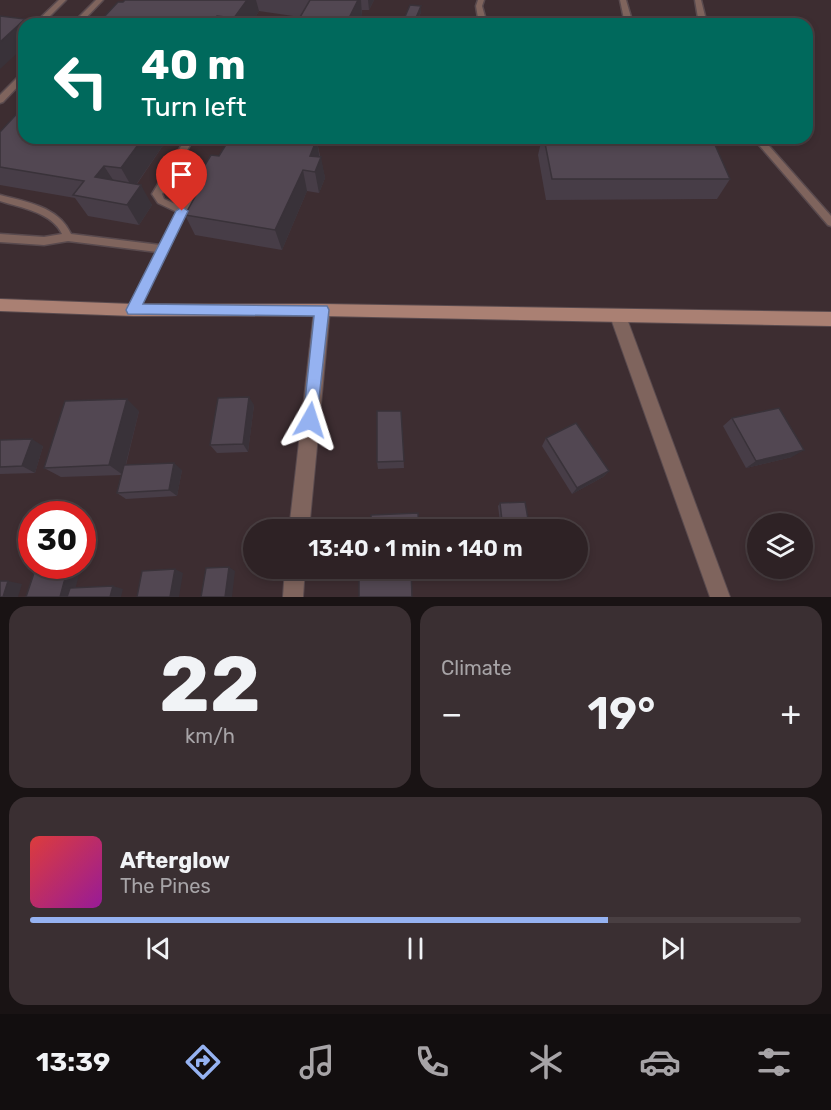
<!DOCTYPE html>
<meta charset="utf-8">
<style>
:root{--surface:#2e2225;--page:#3a2f32;--text:#f1f3f6;--muted:#a7a4a7;--line:#493f42;--accent:#95b2f1}
body{margin:0;font-family:Rubik,sans-serif;background:var(--page);color:var(--text);height:100vh;display:flex;flex-direction:column;font-size:22px;white-space:nowrap}
*{box-sizing:border-box;margin:0}
p{font-size:20px;color:var(--muted)}
.icon{flex:none;width:33px;height:33px;fill:none;stroke:currentColor;stroke-width:2;stroke-linecap:round;stroke-linejoin:round}
.map{position:relative;height:597px;overflow:hidden}
.panel{display:flex;flex-direction:column;gap:9px;padding:9px;background:#191314;flex:1}
.panel>*{flex:none}
.top-card{position:absolute;left:18px;top:18px;width:795px;height:126px;border-radius:18px;box-shadow:0 3px 9px #0003,0 0 0 2px var(--line);background:#00695c;color:#fff;overflow:hidden}
.tools{position:absolute;left:747px;top:513px;display:grid;gap:12px}
.tools a{display:grid;place-items:center;width:66px;height:66px;border-radius:50%;background:var(--surface);box-shadow:0 3px 9px #0003,0 0 0 2px var(--line);font-size:30px}
.speed{position:absolute;left:18px;top:501px;display:flex;gap:12px;font-size:30px;font-weight:700;text-align:center}
.speed>*{display:grid;place-content:center;width:78px;height:78px;border-radius:50%;background:var(--surface);box-shadow:0 3px 9px #0003,0 0 0 2px var(--line);line-height:1}
.speed .limit{border:9px solid #d22;background:#fff;color:#111}
.pin{position:absolute;display:grid;place-items:center;width:51px;height:51px;color:#fff;margin:-62px -26px;border-radius:50% 50% 50% 0;rotate:-45deg;box-shadow:0 0 6px #0007}
.pin .icon{rotate:45deg}
.me{position:absolute;width:66px;margin:-33px;rotate:6deg;stroke-linejoin:round;filter:drop-shadow(0 0 4px #0008)}
.turn{display:flex;align-items:center;gap:21px;height:126px;padding:0 24px;font-size:27px}
.turn .icon{width:78px;height:78px;stroke-width:2.5}
.turn b{display:block;font-size:42px;line-height:51px}
.big{font-size:45px;font-weight:600;line-height:1.1}
.panel .tile{flex:1;display:flex;flex-direction:column;justify-content:center;gap:9px;min-width:0;padding:0 21px;border-radius:18px;background:var(--page)}
.panel .dial{align-items:center;gap:0}
.dial b{font-size:78px;line-height:1}
.song{display:flex;align-items:center;gap:18px}
.cover{width:72px;height:72px;border-radius:9px;background:linear-gradient(135deg,hsl(0 70% 55%),hsl(300 70% 35%))}
.played{height:6px;border-radius:3px;background:linear-gradient(90deg,var(--accent) 75%,var(--line) 75%)}
.keys{display:flex;justify-content:space-around;direction:ltr}
.heat{display:flex;justify-content:space-between;align-items:center;font-size:33px;direction:ltr}
.panel .tiles{flex:1;display:grid;gap:9px;grid-template-columns:1fr 1fr}
.tile:last-child{grid-column:span 2}
.trip{position:absolute;left:243px;top:519px;width:345px;height:60px;border-radius:30px;background:var(--surface);box-shadow:0 3px 9px #0003,0 0 0 2px var(--line);font-weight:600;line-height:60px;text-align:center}
.menu{display:flex;height:96px;justify-content:space-around;align-items:center;background:#120e0f;color:var(--muted)}
.menu .icon{width:42px;height:42px}
.menu .on{color:var(--accent)}
.menu b{font-size:27px;color:var(--text)}
.map>svg:first-child{display:block}
.lines{fill:none;stroke-linecap:round;stroke-linejoin:round}
.lane-casing{stroke:#594a4e;stroke-width:3}
.street-casing{stroke:#594a4e;stroke-width:2}
.secondary-casing{stroke:#594a4e;stroke-width:2}
.lane{fill:#7f645d;fill-rule:evenodd}
.street{fill:#7f645d;fill-rule:evenodd}
.secondary{fill:#aa8073;fill-rule:evenodd}
.wall{fill:#473d47}
.shaded-wall{fill:#393239}
.building{fill:#524752;stroke:#393239;stroke-width:1.5}
.route{fill:#95b2f1;stroke:#61749d;stroke-width:1.5}
</style>
<div class="map">
<svg width="831" height="597" viewBox="0 0 831 597">
<rect width="100%" height="100%" fill="#3d2d31"/>
<g class="lines">
<defs>
<g id="lane">
<path d="M59,0H66L42,24H34Z"/>
<path d="M96,0H103L80,24H72Z"/>
<path d="M478,0H484L482,6L487,24H479L476,6Z"/>
<path d="M620,0H626L633,24H625Z"/>
<path d="M695,0H701L707,24H699Z"/>
<path d="M21,74H24V80L3,102L0,103V95Z"/>
<path d="M186,138H194L162,194L164,199L182,207L188,204L194,193H200L202,195L194,208L186,213L137,313H129L128,310L157,252L68,241L44,245L0,242V234L44,237L62,234C52,212 21,208 0,201V195C26,202 58,206 71,234L160,245L177,212L158,203L152,194Z"/>
<path d="M753,138H762L831,216V226L828,225Z"/>
</g>
<g id="street">
<path d="M322,304L327,305L330,310L309,530H289L314,310L317,305Z"/>
<path d="M618,310L623,311L626,316L730,597H710L610,316L613,311Z"/>
<path d="M285,568H305L303,597H283Z"/>
</g>
<path id="secondary" d="M0,299L133,304H322L831,312V326L322,316H133L0,311Z"/>
</defs>
<use href="#lane" class="lane-casing"/>
<use href="#street" class="street-casing"/>
<use href="#secondary" class="secondary-casing"/>
<use href="#lane" class="lane"/>
<use href="#street" class="street"/>
<use href="#secondary" class="secondary"/>
</g>
<g class="wall">
<path d="M125,0H374L369,10H362V16L300,17L259,11L251,24H102L104,22L103,18Z"/>
<path d="M421,12L416,24H404V19Z"/>
<path d="M24,99V138H168L137,184L152,205L139,225L88,216L75,198L0,185V132L22,108L19,104Z"/>
<path d="M230,138H319L317,142L325,178L319,193L307,191L282,250L195,235L185,215L198,192L194,183L219,156Z"/>
<path d="M542,138H544L730,179L717,199L546,200L538,155Z"/>
<path d="M254,405L248,452L217,453L210,445Z"/>
<path d="M139,411L126,465L182,470L177,496L126,499L117,493L121,475L61,477L44,468Z"/>
<path d="M401,411L404,468L378,469L377,462Z"/>
<path d="M732,418L792,457L746,468L723,426Z"/>
<path d="M546,438L609,471L603,477L572,494L542,446Z"/>
<path d="M0,440L43,446L35,473L0,474Z"/>
<path d="M500,503L530,530H501L498,506Z"/>
</g>
<g class="shaded-wall">
<path d="M247,0H256L259,11L251,24H236L234,18Z"/>
<path d="M358,0H361L362,16L358,24H346Z"/>
<path d="M368,0H374L369,10Z"/>
<path d="M421,6V12L415,24V20Z"/>
<path d="M217,16L219,24H211Z"/>
<path d="M25,19L28,24H24V47L0,69V42Z"/>
<path d="M143,138H168L133,189L121,168Z"/>
<path d="M314,138H319L317,142L320,160L321,157L325,178L319,193L315,172L310,156L315,143Z"/>
<path d="M104,166L117,186L95,177Z"/>
<path d="M303,170L307,191L282,250L275,230Z"/>
<path d="M141,185L152,205L139,225L127,205Z"/>
<path d="M249,397L254,405L248,452L243,444Z"/>
<path d="M127,399L139,411L123,475L109,465Z"/>
<path d="M32,439L43,446L35,473L22,466Z"/>
<path d="M804,450L792,457L746,468L756,461Z"/>
<path d="M174,463L182,470L177,496L169,490Z"/>
<path d="M609,471L603,477L572,494L577,488Z"/>
<path d="M229,567L235,571L232,597H225Z"/>
<path d="M175,569L183,573L179,597H170Z"/>
<path d="M67,571L79,575L73,597H60Z"/>
<path d="M8,581L22,584L18,597H3Z"/>
<path d="M113,586L123,589L121,597H110Z"/>
</g>
<g class="building">
<path d="M125,0H247L234,18L217,16L211,24H102L107,18H103L118,2H123Z"/>
<path d="M310,0H358L346,24H296Z"/>
<path d="M410,5L421,6L415,20L404,19Z"/>
<path d="M0,16L25,19L0,42Z"/>
<path d="M24,99V105L19,104Z"/>
<path d="M24,106V138H143L121,168L104,166L95,177L141,185L127,205L73,195L84,181L0,167V132Z"/>
<path d="M230,138H297L316,141L310,156L321,157L315,172L303,170L275,230L185,215L202,184L194,183L211,155L219,156Z"/>
<path d="M544,138H712L730,179H552Z"/>
<path d="M249,397L243,444L210,445L218,398Z"/>
<path d="M127,399L109,465L44,468L65,401Z"/>
<path d="M779,408L804,450L756,461L732,418Z"/>
<path d="M377,411H401L404,461L377,462Z"/>
<path d="M576,423L609,471L577,488L546,438Z"/>
<path d="M32,439L22,466L0,467V440Z"/>
<path d="M174,463L169,490L117,493L124,465Z"/>
<path d="M525,502L530,530H503L500,503Z"/>
<path d="M418,513L419,530H371V515Z"/>
<path d="M229,567L225,597H201L206,568Z"/>
<path d="M359,568H411L412,597H359Z"/>
<path d="M175,569L170,597H137L142,571Z"/>
<path d="M67,571L60,597H26L34,573Z"/>
<path d="M0,581H8L3,597H0Z"/>
<path d="M113,586L110,597H67L70,588Z"/>
</g>
<path class="route" d="M182,207L188,211L143,304L327,306L329,310L316,425L310,427L305,425L303,420L314,316L128,314L126,310L128,306L176,211Z"/>
</svg>
<div class="tools">
<a><svg class="icon" aria-label="layers" viewBox="0 0 24 24"><path d="M12 4l9 5-9 5-9-5zM3 14l9 5 9-5"/></svg></a>
</div>
<div class="speed"><div class="limit">30</div></div>
<div class="pin" style="left:182px;top:211px;background:#d93025"><svg class="icon" aria-label="arrive" viewBox="0 0 24 24"><path d="M6 21V4h12l-3 4 3 4H6"/></svg></div>
<svg class="me" style="left:310px;top:420px" viewBox="-20 -20 40 40"><path d="M0-17L14 15 0 8-14 15z" fill="#95b2f1" stroke="#fff" stroke-width="4"/></svg>
<div class="trip">13:40 · 1 min · 140 m</div>
<div class="top-card">
<div class="turn"><svg class="icon" aria-label="left" viewBox="0 0 24 24"><path d="M17 20v-9H6M10 6l-5 5 5 5"/></svg><div><b>40 m</b>Turn left</div></div>
</div>
</div>
<section class="panel">
<div class="tiles">
<div class="tile dial"><b>22</b><p>km/h</p></div>
<div class="tile"><p>Climate</p>
<div class="heat"><a>−</a><b class="big">19°</b><a>+</a></div>
</div>
<div class="tile">
<div class="song"><i class="cover"></i><div><b>Afterglow</b><p>The Pines</p></div></div>
<div class="played"></div>
<div class="keys"><svg class="icon" aria-label="previous" viewBox="0 0 24 24"><path d="M18 5L8 12l10 7zM5 5v14"/></svg><svg class="icon" aria-label="pause" viewBox="0 0 24 24"><path d="M8 5v14M16 5v14"/></svg><svg class="icon" aria-label="next" viewBox="0 0 24 24"><path d="M6 5l10 7-10 7zM19 5v14"/></svg></div>
</div>
</div>
</section>
<nav class="menu">
<b>13:39</b>
<svg class="icon on" aria-label="directions" viewBox="0 0 24 24"><path d="M12 3l9 9-9 9-9-9zM9 14v-3h6M13 9l2 2-2 2"/></svg>
<svg class="icon" aria-label="music" viewBox="0 0 24 24"><path d="M9 18V5l10-2v13"/><circle cx="6" cy="18" r="3"/><circle cx="16" cy="16" r="3"/></svg>
<svg class="icon" aria-label="phone" viewBox="0 0 24 24"><path d="M5 4h4l2 5-3 2q2 4 5 5l2-3 5 2v4C11 20 4 13 5 4z"/></svg>
<svg class="icon" aria-label="climate" viewBox="0 0 24 24"><path d="M12 3v18M4 7l16 10M4 17L20 7"/></svg>
<svg class="icon" aria-label="car" viewBox="0 0 24 24"><path d="M5 17H2v-5l4-1 3-4h7l3 4 3 1v5h-3M9 17h6M6 11h13"/><circle cx="7" cy="17" r="2"/><circle cx="17" cy="17" r="2"/></svg>
<svg class="icon" aria-label="filters" viewBox="0 0 24 24"><path d="M4 7h16M4 17h16"/><circle cx="9" cy="7" r="2"/><circle cx="15" cy="17" r="2"/></svg>
</nav>
